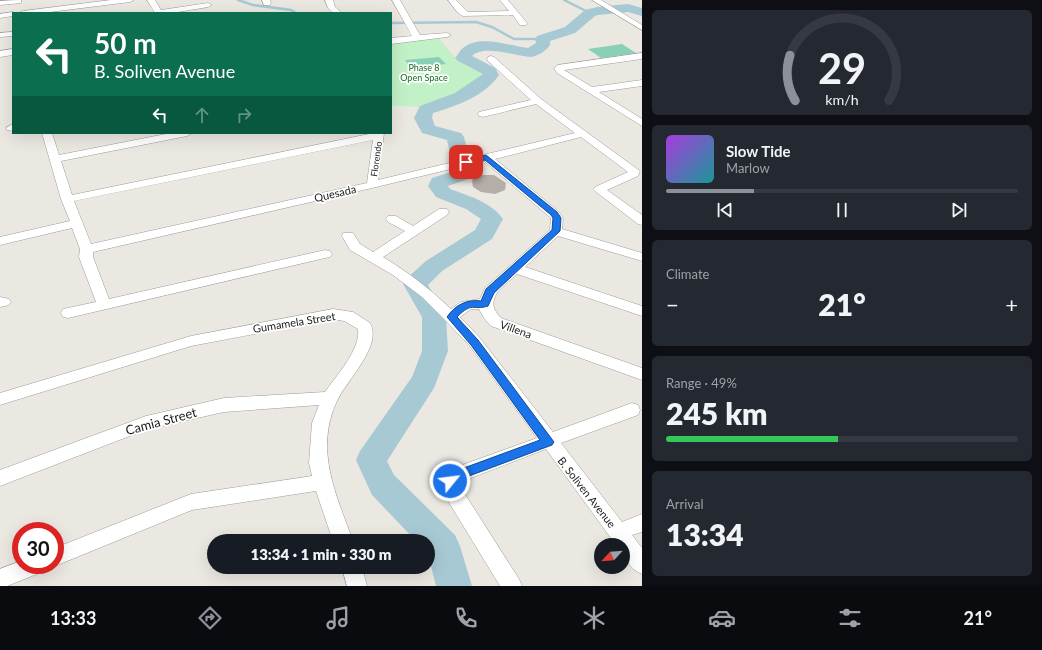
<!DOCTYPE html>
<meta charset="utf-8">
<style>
:root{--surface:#171b24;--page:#242831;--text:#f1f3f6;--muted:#9ea1a6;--line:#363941;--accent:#8c9099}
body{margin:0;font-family:Lato,sans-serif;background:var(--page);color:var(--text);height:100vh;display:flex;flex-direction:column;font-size:15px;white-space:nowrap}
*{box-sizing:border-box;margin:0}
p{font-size:13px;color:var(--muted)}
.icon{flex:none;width:22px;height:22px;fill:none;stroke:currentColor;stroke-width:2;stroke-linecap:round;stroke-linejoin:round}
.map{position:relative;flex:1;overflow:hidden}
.details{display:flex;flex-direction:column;gap:10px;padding:10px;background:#0d0f14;width:400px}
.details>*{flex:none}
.guide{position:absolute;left:12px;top:12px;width:380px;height:122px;border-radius:0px;box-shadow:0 4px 16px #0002;background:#0b6e4f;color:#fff;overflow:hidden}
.needle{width:26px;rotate:244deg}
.fabs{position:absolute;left:594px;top:538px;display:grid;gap:8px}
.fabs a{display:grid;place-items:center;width:36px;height:36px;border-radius:50%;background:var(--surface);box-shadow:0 4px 16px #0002;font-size:20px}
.speed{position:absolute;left:12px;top:522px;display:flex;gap:8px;font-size:20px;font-weight:700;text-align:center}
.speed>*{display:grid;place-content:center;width:52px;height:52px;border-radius:50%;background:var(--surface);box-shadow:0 4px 16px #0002;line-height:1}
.speed .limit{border:6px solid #d22;background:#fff;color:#111}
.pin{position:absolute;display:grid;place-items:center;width:34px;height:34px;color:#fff;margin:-17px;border-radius:8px;box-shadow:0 2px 6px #0006}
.me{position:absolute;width:44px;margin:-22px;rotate:61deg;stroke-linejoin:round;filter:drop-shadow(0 0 3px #0008)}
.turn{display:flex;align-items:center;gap:14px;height:84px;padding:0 16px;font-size:18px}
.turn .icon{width:52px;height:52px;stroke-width:2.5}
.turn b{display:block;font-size:28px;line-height:34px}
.lanes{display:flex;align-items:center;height:38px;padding:0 16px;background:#0003;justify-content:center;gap:20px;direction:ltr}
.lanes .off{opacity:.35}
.big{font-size:30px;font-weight:800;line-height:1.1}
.details .tile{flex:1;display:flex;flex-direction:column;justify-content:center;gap:6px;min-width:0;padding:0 14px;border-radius:6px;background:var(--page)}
.details .dial{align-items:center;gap:0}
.dial svg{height:104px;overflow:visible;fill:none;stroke:var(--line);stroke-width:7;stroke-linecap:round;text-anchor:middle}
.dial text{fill:var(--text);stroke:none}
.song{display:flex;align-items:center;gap:12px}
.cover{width:48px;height:48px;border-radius:6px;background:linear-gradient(135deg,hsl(280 70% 55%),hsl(180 70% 35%))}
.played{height:4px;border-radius:2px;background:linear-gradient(90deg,var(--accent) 25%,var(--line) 25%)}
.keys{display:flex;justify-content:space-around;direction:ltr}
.heat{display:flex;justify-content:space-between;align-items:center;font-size:22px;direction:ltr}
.charge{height:6px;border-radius:3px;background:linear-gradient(90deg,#34c759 49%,var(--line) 0)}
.trip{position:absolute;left:207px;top:534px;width:228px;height:40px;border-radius:20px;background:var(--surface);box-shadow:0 4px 16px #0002;font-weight:800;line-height:40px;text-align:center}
.tab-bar{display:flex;height:64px;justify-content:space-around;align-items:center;background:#090b0e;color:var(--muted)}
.tab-bar .icon{width:28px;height:28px}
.tab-bar .active{color:var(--accent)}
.tab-bar b{font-size:18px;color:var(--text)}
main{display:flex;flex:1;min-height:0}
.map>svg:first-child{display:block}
.park{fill:#c3f1c7}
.pitch{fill:#89d1b6}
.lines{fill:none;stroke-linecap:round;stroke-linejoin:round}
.stream{stroke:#a7c9d4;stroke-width:2.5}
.river{fill:#a7c9d4;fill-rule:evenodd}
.building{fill:#b4ada8}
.minor-casing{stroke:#9c9c9c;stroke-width:1}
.minor{fill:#fff;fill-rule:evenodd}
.route{fill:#1a73e8;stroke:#114b97}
.labels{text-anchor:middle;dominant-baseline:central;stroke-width:3.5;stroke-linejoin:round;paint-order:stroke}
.far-park-label{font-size:9px;fill:#186a20;stroke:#fff}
.far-street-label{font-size:9px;fill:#1b1b1b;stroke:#fff}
.street-label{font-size:11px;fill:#1b1b1b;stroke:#fff}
.near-street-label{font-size:13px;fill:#1b1b1b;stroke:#fff}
</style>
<main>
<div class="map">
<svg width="642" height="586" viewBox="0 0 642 586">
<rect width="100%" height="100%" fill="#ebe8e2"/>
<path class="park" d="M439,38C454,57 460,65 484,73C466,87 443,106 419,107C410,107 400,106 391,105V43Z"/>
<g class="pitch">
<path d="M622,44L636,53L601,58L588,49Z"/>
<path d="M439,57L446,64L411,68L405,60Z"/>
</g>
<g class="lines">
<g class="stream">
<path d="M238,0L253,5L291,10L296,13"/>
<path d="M564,0L590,13"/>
<path d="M391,23L476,22L492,27L514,39H542"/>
</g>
<path class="river" d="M628,4L642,8V16L628,12L598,15L595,16L575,33L550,41V45C546,51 538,56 531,57C516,56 483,44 472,56L495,68L499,75C485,96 456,106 433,113L432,118L435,126L461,133L464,137L468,152L478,164L468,179L448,186L450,189C469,196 491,202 503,219L492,239L442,271L428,285L446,317L448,351L434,388L387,461L394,475L455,535L460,546L472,586H436L428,554V541H416L372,495L356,460L360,451L412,377L422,351V317L403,284L407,278L426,261L475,230L481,219L466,209L436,197L428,186L432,178L454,171L458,164L450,153L447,140L422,133L414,118L420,106L455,93L483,74L458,61L455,58C458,55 460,50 463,48C480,34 509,46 528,48L536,43L535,39L537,36L565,27L585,10L597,7Z"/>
</g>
<path class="building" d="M481,175H494L506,183L505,190L495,194L481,192L473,187L472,180Z"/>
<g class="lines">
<defs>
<g id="minor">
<path d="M21,0V3L0,5V1Z"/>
<path d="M111,0H134L130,2L42,13H19L23,11Z"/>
<path d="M147,0H155L161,10L208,3L212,5L208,7L172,13H153L154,11Z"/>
<path d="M262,0H270L271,3L270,5H264Z"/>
<path d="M325,0H333L335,7L342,13H333L328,8Z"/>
<path d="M392,0H400L420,35L447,33L451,35L447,37L391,44V38L412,36Z"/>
<path d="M448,0H456L468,12L509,11L500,0H508L527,23L526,25H520L513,15L463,16L458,13Z"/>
<path d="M592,0H601L642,25V30Z"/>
<path d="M13,12L16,13H13V16L0,18V14Z"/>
<path d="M13,32V36L0,37V33Z"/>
<path d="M13,49V55L0,57V51Z"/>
<path d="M642,53V59L564,70L592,87L642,80V86L599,92L642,119V126L557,73L554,68L558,65Z"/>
<path d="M491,56L494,57L541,99L640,171L638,176L607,190L642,215V225L638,224L595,191L593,189L595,187L628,172L581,137L495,159L558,211L563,218L562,229L642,253V261L558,236L525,267L642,306V316L517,274C503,287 482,299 501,318L642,368V380L491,326L484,318L479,309H471L460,317L480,338L553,432L632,403L638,405L640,410L638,415L561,443L622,522L642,514V532L632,535L642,548V574C630,569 623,558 623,545H616L546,449L463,481L460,484L461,488L519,579L522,586H500L445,496L441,481L444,475L451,469L537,438L470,346L445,320L422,297L393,275L350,250L342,236L343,233H353L360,244L373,252L405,231L388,222L386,219L388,216H396L413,226L439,209H447L449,212L447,215L383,257C408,272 430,289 451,309L461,302L480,299L485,288L550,230L551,218L484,161L372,188L93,252V257L109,299L325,250L330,251L332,254L330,257L325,258L68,318L63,317L61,313L63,309L96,302L79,257L80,249L72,228L0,245V237L70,221L61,199L42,133H52L59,155L171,133H192L187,136L61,161L72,195L374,133H384L378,180L575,133L536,104L483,117L479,116L478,114L479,112L531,100L488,61L487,59L488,57ZM373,140L367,183L91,244L74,201Z"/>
<path d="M11,125H13V131L7,130L6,128Z"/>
<path d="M0,297L9,299L11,302L9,305L0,307Z"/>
<path d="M333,309L353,312L370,323C383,346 346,381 337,401C314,450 336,494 353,541H333L316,491L192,510L55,566L51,565H55V548L191,494L312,476L309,463L312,423L319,405L224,412L148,429L0,486V470L146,416L224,398L325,392C336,376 361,349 358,329L344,321L333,319L191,346L0,405V393L191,336Z"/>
<path d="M21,561V565H45L42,572L7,586H0V569Z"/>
<path d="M342,567H362L367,586H347Z"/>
</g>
</defs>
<use href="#minor" class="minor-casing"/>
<use href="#minor" class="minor"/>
</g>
<path class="route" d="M486,155L557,212L561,218L560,231L494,293L488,306C472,311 473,301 457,317L478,340L554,442L552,445L461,479L450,486L446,485L444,481L446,477L453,472L540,440L471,345L447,317C455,305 467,299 481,301L486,289L552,230L553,218L551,215L485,160L466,164L462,162Z"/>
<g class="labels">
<g class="far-park-label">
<text x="424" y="67">Phase 8<tspan x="424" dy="10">Open Space</tspan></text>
</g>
<g class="far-street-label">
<text transform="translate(376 159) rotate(-82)">Florendo</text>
</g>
<g class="street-label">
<text transform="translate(335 193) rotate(-13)">Quesada</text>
<text transform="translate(294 322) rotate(-9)">Gumamela Street</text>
<text transform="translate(516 329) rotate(20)">Villena</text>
<text transform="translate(587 492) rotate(52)">B. Soliven Avenue</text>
</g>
<g class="near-street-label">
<text transform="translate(161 421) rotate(-15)">Camia Street</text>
</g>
</g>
</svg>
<div class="fabs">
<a><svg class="needle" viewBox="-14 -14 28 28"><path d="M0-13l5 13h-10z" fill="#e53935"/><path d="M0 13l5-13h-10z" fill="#9ea1a6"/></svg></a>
</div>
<div class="speed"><div class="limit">30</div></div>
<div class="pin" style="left:466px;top:162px;background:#d93025"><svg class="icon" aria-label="arrive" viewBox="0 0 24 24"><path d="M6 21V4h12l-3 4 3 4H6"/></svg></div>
<svg class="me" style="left:450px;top:481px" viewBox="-20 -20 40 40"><circle r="17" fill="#1a73e8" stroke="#fff" stroke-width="3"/><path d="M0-11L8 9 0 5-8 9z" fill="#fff"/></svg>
<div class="trip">13:34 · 1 min · 330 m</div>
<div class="guide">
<div class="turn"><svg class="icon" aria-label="left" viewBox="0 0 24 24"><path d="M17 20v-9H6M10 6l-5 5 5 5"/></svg><div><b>50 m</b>B. Soliven Avenue</div></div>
<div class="lanes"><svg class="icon" aria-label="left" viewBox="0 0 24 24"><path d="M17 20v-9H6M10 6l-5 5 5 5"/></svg><svg class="icon off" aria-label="ahead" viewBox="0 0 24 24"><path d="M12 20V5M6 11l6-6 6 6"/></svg><svg class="icon off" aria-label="right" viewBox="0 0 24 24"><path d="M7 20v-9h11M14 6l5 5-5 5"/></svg></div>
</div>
</div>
<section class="details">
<div class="tile dial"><svg viewBox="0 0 100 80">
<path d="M14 69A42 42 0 1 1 86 69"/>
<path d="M14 69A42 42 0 0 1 10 34" stroke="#8c9099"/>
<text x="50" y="56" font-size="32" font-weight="700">29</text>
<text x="50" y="72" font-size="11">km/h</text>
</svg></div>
<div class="tile">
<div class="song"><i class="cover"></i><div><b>Slow Tide</b><p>Marlow</p></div></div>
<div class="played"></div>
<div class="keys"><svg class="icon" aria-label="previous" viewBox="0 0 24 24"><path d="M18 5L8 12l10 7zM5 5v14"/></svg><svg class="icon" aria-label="pause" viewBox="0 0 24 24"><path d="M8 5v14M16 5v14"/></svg><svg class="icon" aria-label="next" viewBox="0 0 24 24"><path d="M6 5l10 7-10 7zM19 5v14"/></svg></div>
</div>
<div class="tile"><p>Climate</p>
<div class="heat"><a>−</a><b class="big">21°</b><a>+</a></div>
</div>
<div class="tile"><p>Range · 49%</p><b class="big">245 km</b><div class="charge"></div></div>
<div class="tile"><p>Arrival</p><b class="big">13:34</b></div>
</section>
</main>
<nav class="tab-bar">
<b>13:33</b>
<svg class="icon active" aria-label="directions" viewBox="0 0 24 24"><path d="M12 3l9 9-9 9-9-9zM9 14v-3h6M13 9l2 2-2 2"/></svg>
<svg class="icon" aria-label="music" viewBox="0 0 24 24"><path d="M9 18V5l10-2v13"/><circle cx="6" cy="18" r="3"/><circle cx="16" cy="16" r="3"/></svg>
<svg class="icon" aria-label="phone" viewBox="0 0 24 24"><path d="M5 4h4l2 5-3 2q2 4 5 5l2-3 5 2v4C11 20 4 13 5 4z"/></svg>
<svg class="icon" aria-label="climate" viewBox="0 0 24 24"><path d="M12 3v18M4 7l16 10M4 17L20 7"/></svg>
<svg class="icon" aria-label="car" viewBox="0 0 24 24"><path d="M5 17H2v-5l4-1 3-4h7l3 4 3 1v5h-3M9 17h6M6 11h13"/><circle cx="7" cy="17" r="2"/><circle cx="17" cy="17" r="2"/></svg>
<svg class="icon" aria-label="filters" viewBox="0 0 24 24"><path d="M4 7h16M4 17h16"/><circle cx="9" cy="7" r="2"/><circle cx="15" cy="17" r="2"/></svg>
<b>21°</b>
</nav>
